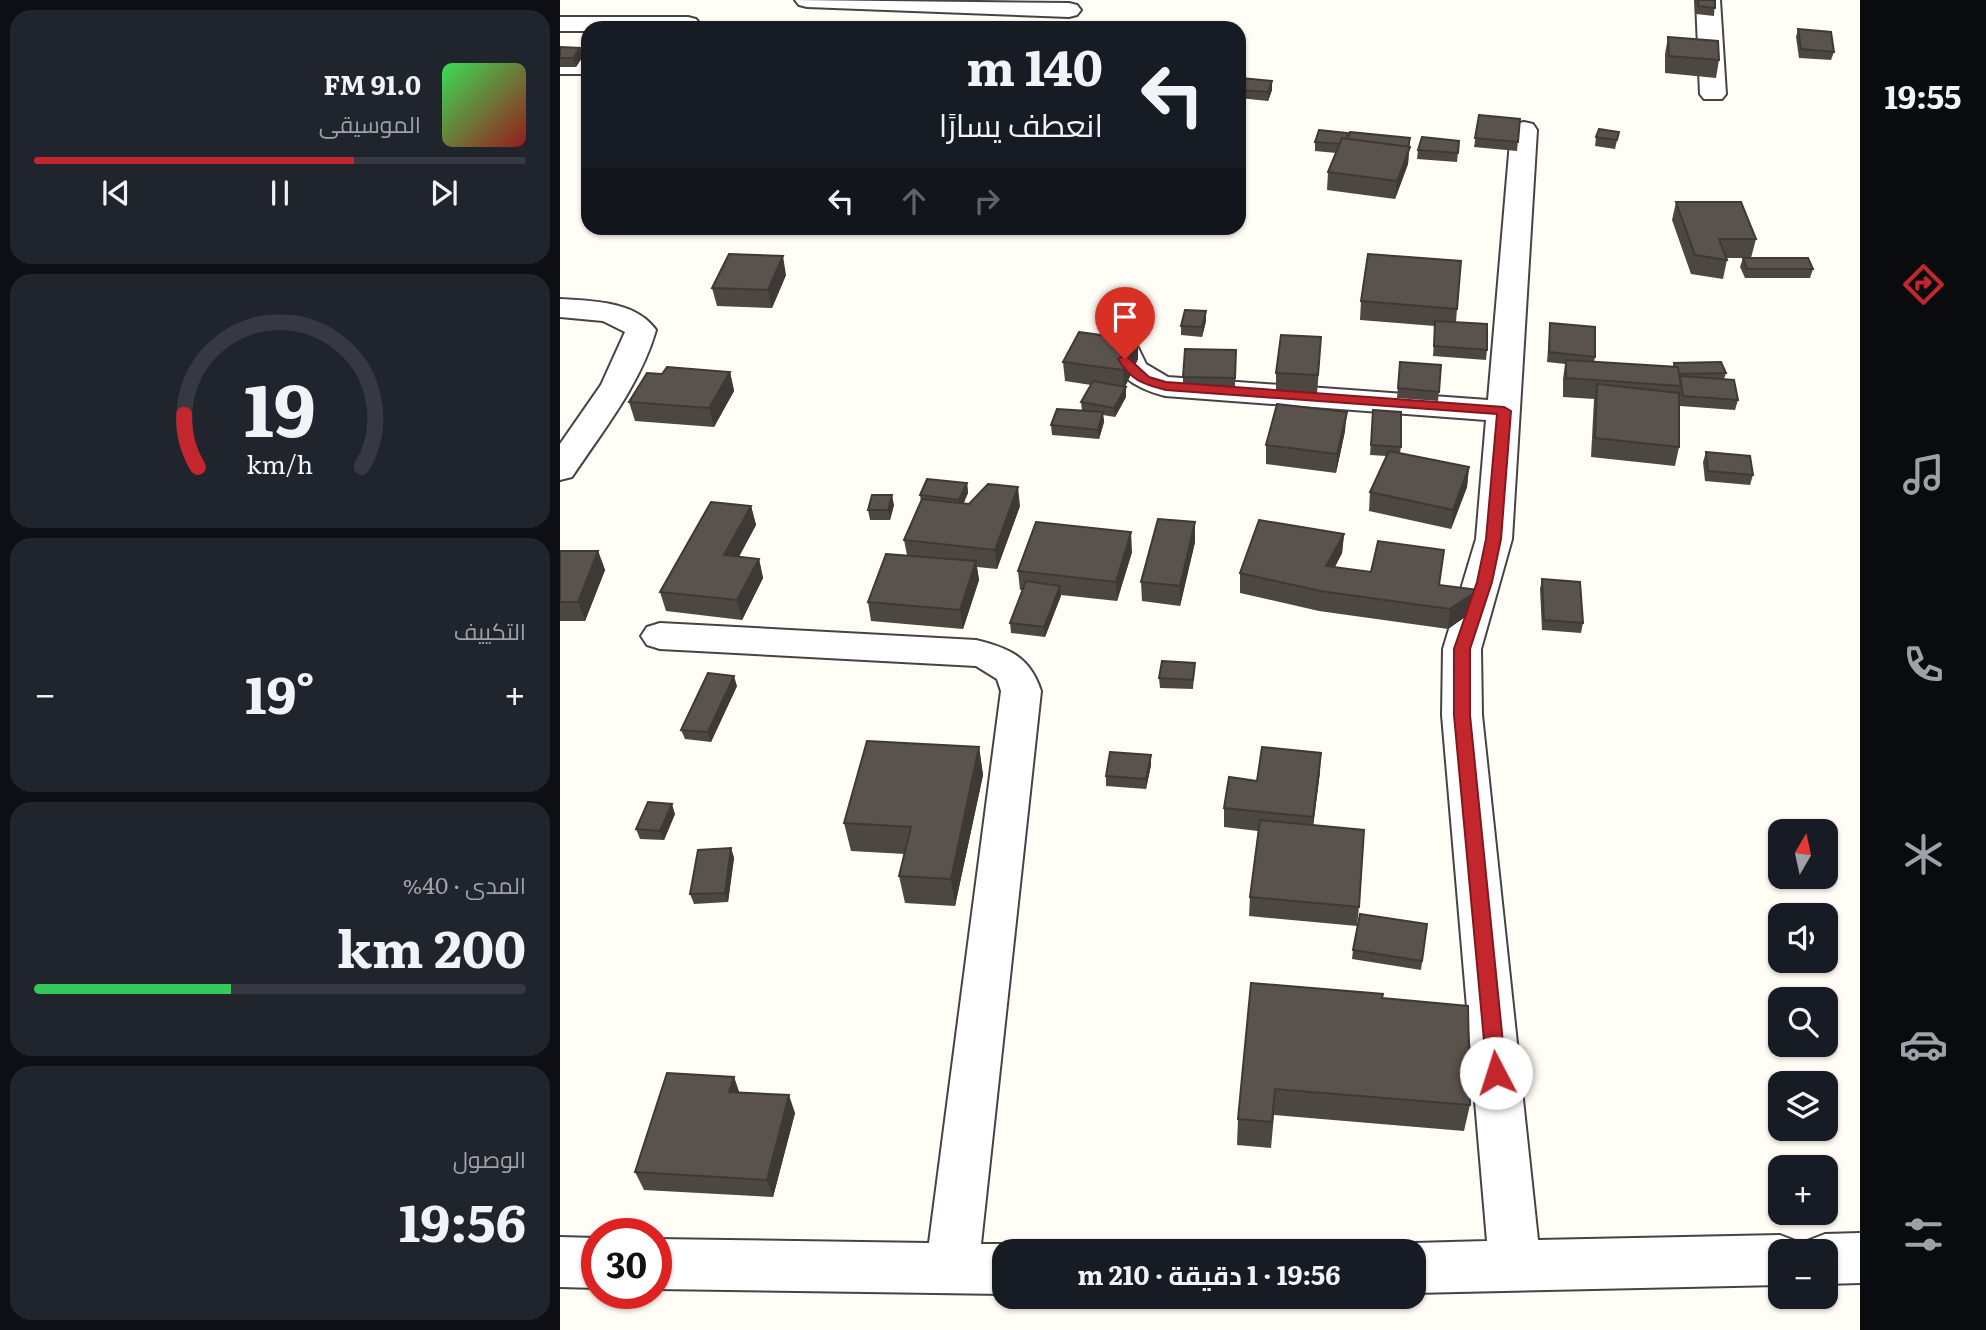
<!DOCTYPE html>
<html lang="ar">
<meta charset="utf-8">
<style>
:root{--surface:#171b24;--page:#20242c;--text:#f1f3f6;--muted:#9ea1a6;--line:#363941;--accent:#c4262e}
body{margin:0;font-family:Literata,Cairo,serif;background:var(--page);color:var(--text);direction:rtl;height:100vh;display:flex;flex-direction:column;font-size:26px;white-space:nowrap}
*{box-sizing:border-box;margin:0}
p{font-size:23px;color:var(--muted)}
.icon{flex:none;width:38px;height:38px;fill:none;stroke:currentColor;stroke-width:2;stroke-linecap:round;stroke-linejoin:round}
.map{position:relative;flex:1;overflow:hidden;direction:ltr}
.details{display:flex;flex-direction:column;gap:10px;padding:10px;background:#0d0f14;width:560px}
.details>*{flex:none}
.banner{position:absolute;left:21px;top:21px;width:665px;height:214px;border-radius:21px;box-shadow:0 2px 5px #0004;direction:rtl;background:#171b24;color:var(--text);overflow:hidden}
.needle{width:46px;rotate:9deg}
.controls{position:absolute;left:1208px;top:819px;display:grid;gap:14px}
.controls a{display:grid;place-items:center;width:70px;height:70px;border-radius:14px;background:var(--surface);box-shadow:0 2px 5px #0004;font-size:35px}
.speed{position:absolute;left:21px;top:1218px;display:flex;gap:14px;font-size:35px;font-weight:700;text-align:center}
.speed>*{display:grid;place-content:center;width:91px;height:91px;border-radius:50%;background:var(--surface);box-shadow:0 2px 5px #0004;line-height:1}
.speed .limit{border:10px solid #d22;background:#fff;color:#111}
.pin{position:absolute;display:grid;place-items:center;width:60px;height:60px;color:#fff;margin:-72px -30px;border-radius:50% 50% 50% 0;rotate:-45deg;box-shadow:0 0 7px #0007}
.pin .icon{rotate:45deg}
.me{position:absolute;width:77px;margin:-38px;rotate:355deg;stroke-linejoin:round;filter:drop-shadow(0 0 5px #0008)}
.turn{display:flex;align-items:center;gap:24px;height:147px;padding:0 28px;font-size:32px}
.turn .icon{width:91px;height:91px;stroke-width:2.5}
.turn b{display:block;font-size:49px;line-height:60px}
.lanes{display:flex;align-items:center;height:66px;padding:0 28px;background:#0003;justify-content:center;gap:35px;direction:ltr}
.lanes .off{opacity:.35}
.big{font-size:52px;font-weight:700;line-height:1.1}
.details .tile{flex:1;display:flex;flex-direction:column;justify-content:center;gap:10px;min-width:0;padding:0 24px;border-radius:21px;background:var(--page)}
.details .dial{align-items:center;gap:0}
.dial svg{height:182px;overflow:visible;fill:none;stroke:var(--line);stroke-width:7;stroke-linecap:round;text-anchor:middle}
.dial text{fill:var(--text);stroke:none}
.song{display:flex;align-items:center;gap:21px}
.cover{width:84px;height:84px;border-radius:10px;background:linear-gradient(135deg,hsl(130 70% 55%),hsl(0 70% 35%))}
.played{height:7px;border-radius:4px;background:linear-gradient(90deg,var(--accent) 65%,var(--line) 65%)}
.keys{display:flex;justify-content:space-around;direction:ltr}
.heat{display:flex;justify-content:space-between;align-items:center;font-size:38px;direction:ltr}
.charge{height:10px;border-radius:5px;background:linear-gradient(90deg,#34c759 40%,var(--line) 0)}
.trip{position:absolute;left:432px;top:1239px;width:434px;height:70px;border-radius:21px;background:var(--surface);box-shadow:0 2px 5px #0004;font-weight:700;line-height:70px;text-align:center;direction:rtl}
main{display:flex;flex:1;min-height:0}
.menu{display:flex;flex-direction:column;width:126px;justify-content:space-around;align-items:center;background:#090b0e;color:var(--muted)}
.menu .icon{width:49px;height:49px}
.menu .on{color:var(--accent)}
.menu b{font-size:32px;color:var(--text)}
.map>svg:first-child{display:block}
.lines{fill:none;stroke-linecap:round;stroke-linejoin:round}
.minor-casing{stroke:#444;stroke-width:4}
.minor{fill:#fff;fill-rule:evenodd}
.wall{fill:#4d4742}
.shaded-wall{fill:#3f3936}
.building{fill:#5a524d;stroke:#3f3936;stroke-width:2}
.route{fill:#c4262e;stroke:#7f191e;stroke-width:2}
</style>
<main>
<nav class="menu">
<b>19:55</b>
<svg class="icon on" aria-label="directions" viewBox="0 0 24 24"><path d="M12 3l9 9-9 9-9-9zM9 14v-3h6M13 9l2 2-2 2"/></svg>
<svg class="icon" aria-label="music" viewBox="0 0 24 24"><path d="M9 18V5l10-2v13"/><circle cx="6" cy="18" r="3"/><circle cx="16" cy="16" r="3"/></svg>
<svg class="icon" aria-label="phone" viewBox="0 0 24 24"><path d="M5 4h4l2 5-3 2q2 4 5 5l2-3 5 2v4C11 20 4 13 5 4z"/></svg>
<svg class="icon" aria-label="climate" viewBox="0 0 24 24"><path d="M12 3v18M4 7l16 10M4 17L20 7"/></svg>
<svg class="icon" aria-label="car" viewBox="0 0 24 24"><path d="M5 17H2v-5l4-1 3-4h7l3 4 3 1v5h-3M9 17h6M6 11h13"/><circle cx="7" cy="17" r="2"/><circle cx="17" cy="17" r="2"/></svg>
<svg class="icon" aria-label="filters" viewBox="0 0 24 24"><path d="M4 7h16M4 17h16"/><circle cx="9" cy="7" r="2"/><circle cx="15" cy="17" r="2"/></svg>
</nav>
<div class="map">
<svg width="1300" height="1330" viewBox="0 0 1300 1330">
<rect width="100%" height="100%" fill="#fffdf5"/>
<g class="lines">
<defs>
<g id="minor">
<path d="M235,0L509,3L517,5L521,10L517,15L509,17L247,7L239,5Z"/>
<path d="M1136,0H1160L1166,94L1162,99H1144L1140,94Z"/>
<path d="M0,17H128L136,19L140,24L137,28H28V31H0Z"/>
<rect x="0" y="60" width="28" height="14"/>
<path d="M964,122L973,124L977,130L952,539L921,649L922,715L978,1240L1220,1235L1238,1242L1242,1251H1220V1285L854,1293V1251L836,1250L854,1243L927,1241L882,715L883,649L916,539L926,420L605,396C572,387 553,374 544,340L549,333L560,331L571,333L586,364L608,377L928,400L951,130L955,124Z"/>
<path d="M0,299C32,301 76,301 96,330C80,385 44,429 12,477L0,480V444L41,385L65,332L43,321L0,317Z"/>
<path d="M100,623L416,640C449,648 470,657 481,691L421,1244H444L462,1251H444V1294L96,1289V1239L369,1243L441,691L437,679L416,666L100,649L87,645L81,636L87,627Z"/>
<path d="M1300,1233V1283L1265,1284V1251H1242L1247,1241L1265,1234Z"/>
<path d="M0,1237L37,1238V1288L0,1287Z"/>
</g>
</defs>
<use href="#minor" class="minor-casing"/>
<use href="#minor" class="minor"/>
</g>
<g class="wall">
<path d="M1136,0H1155L1154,16L1136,14Z"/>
<path d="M1238,29L1274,52L1271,60L1239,58L1236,37Z"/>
<path d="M1108,37L1159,60L1156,78L1105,73V54Z"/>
<path d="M0,47L20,48L23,56L16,67H0Z"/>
<path d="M679,82L712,90L708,101L679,98Z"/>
<path d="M919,115L960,119L957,151L914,147Z"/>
<path d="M1059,132L1055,149L1035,146L1036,137Z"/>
<path d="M850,138L848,164L835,199L767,190L768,172L776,153L755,151V142L787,139Z"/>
<path d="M899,141L897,162L857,159L858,150Z"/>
<path d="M1116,202L1196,239L1191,258H1166L1167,260L1163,279L1131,274L1112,220Z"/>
<path d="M1183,258L1253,269L1250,278H1185L1180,267Z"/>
<path d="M226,275L212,308L157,306L152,288Z"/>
<path d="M801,301L897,309L896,322L927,350L926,360L873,356L875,326L800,320Z"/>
<path d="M646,311V321L642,337L621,335V326Z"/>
<path d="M990,323L1035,357L1034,362L1113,367L1114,363L1166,373L1164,379L1178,400L1175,410L1120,406L1119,396V447L1115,466L1031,457L1034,399L1003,397V379L1005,364L987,362Z"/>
<path d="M578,340V359L565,387H566V397L555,417L543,415L544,422L539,439L492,435L491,425L522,411L521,402L531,385L505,381L503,362Z"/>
<path d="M676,350L675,387H623V377Z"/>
<path d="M760,356L757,394L716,392V373Z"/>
<path d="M840,362L881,365L878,401L837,398Z"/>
<path d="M170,372L174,391L154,427L75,421L69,402L102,374Z"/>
<path d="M813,410L841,447L840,453L909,467L907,487L891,529L809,511L810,492L826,456L810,455Z"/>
<path d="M785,431L776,473L706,464V445Z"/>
<path d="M1146,452L1193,475L1190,485L1145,481L1143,462Z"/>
<path d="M407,483L408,493L403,503L460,506L437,569L417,567L419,580L403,629L311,621L308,602L347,555L344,540L361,502L360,495Z"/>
<path d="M334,505L330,520H310L308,510Z"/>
<path d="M191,506L196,525L179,557L199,559L203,578L182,620L106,611L100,592Z"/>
<path d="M784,534L782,553L775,567L879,585L918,590L915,610L888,629L759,611L680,593V573Z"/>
<path d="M635,542L620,606L582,601L581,582Z"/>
<path d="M0,551H38L45,570L25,621H0Z"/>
<path d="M572,552L557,601L501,595L485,637L451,633L450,623L462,590H460L458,571Z"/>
<path d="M982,579L1023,623L1021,633L982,630L980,589Z"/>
<path d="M635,663L633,689L600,688L599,678Z"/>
<path d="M177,686L151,742L125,739L121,730Z"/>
<path d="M419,747L423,775L395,906L345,903L339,876L345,854L291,851L284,823Z"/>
<path d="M591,765L586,789L546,786V776Z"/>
<path d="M760,772L753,825L799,907L797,926L689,916L690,897L698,831L664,827V808L697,781Z"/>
<path d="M115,814L104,840L80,839L76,829Z"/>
<path d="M171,848L174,858L168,902L134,904L130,894Z"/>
<path d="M867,924L861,970L792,959L793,950Z"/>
<path d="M822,998L910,1105L904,1131L714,1115L711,1148L677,1145L678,1119Z"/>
<path d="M174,1077L179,1092L235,1113L213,1197L84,1190L75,1172Z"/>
</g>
<g class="shaded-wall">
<path d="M20,48L23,56L16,67L13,58Z"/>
<path d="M712,81V90L708,101V92Z"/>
<path d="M684,124V133L679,142V133Z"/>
<path d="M850,138L848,164L835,199L837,181Z"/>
<path d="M223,256L226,275L212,308L208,290Z"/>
<path d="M646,311V321L642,337V327Z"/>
<path d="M578,340V359L564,389L563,370Z"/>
<path d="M170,372L174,391L154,427L149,408Z"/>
<path d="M566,387V397L555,417L554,408Z"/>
<path d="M543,412L544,422L539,439L538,430Z"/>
<path d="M787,412L785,431L776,473L777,454Z"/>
<path d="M909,467L907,487L891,529L893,510Z"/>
<path d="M407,483L408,493L401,510L399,500Z"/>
<path d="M458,487L460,506L437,569L435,550Z"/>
<path d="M332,495L334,505L330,520L328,510Z"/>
<path d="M191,506L196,525L169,574L164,555Z"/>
<path d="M635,522V542L620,606V586Z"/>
<path d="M571,532L572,552L557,601L556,582Z"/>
<path d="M784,534L782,553L765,585L766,566Z"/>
<path d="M38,551L45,570L25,621L18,602Z"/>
<path d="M199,559L203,578L182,620L177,600Z"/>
<path d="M416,561L419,580L403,629L400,610Z"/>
<path d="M500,586L501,596L485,637L484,627Z"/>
<path d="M918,590L915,610L888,629L890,609Z"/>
<path d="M174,676L177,686L151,742L148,732Z"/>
<path d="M419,747L423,775L395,906L391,879Z"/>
<path d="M761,753L760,772L752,836L753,817Z"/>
<path d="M591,755V765L586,789V779Z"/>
<path d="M112,804L115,814L104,840L100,831Z"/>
<path d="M171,848L174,858L168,902L165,893Z"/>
<path d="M174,1077L180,1095L169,1092Z"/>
<path d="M229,1095L235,1113L213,1197L207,1180Z"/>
</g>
<g class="building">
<path d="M1138,0H1155V8L1138,6Z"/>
<path d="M77,23L117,27L115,28H75Z"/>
<path d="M1238,29L1271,32L1274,52L1241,49Z"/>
<path d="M1108,37L1158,41L1159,60L1109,56Z"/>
<path d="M0,47L20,48L13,58H0Z"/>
<path d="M681,78L712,81L708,92L679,90V82Z"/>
<path d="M919,115L960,119L958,142L915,138Z"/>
<path d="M679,123L684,124L679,133Z"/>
<path d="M1039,129L1059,132L1057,140L1036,137Z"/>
<path d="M759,130L788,133L786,139L782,138L780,144L755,142Z"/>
<path d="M790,132L850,138L848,147L788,139Z"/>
<path d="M862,137L899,141L898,153L858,150Z"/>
<path d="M782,138L850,147L837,181L768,172Z"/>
<path d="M1116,202H1181L1196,239H1159L1167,260L1135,255Z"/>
<path d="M169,254L223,256L208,290L152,288Z"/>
<path d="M808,254L901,261L897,309L801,301Z"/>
<path d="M1183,258H1248L1253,269H1187Z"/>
<path d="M625,310L646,311L642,327L621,326Z"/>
<path d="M875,321L927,324V350L874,346Z"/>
<path d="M990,323L1035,327V357L989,352Z"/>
<path d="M519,332L578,340L563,370L503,362Z"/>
<path d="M721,335L761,337L758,375L716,373Z"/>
<path d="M625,349L676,350L675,378L623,377Z"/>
<path d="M1006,360L1118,367L1121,386L1006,378Z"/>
<path d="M840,362L881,365L879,392L838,388Z"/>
<path d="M1161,362L1166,373L1119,374L1118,367H1115L1114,363Z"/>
<path d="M107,367L170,372L149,408L69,402L87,373L102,374Z"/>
<path d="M1120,376L1174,380L1178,400L1123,396Z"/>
<path d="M533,381L566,387L554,408L521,402Z"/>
<path d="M1037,384L1119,393V447L1035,438Z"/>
<path d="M717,404L787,412L777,454L706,445Z"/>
<path d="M497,409L543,412L538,430L491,425Z"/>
<path d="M813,410L841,412V447L811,445Z"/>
<path d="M829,451L909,467L893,510L810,492Z"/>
<path d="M1146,452L1190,456L1193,475L1148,471Z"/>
<path d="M367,479L407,483L399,500L360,495Z"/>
<path d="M428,484L458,487L435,550L344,540L362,499L409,504Z"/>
<path d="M312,495H332L328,510H308Z"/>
<path d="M151,502L191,506L164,555L199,559L177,600L100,592Z"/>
<path d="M598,519L635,522L620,586L581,582Z"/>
<path d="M699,520L784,534L766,566L811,572L818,541L884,550L879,585L918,590L890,609L760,591L680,573Z"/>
<path d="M476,522L571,532L556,582L458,571Z"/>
<path d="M0,551H38L18,602H0Z"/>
<path d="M326,554L416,561L400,610L308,602Z"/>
<path d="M982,579L1020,582L1023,623L984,620Z"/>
<path d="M466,581L500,586L484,627L450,623Z"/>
<path d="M602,661L635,663L633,680L599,678Z"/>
<path d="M148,673L174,676L148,732L121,730Z"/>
<path d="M307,741L419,747L391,879L339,876L351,827L284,823Z"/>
<path d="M702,747L761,753L753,817L664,808L669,777L697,781Z"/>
<path d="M550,752L591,755L586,779L546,776Z"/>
<path d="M88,802L112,804L100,831L76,829Z"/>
<path d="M700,820L804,830L799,907L690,897Z"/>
<path d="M171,848L165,893L130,894L138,850Z"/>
<path d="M800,914L867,924L862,961L793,950Z"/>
<path d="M691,983L823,994L822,998L908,1006L910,1105L715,1089L712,1122L678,1119Z"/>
<path d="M107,1073L174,1077L169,1092L229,1095L207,1180L75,1172Z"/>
</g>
<path class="route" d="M565,355L589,377L606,382L944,407L951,411L941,539L932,582L910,649V715L946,1073L943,1079L936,1082L929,1079L927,1073L894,715V649L917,582L926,539L937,414L606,390C582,384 571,380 558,359Z"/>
</svg>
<div class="controls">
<a><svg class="needle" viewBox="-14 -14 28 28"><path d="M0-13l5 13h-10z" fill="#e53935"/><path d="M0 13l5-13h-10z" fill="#9ea1a6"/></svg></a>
<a><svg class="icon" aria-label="sound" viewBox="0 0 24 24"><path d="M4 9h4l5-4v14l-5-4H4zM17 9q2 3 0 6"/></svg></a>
<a><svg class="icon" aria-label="search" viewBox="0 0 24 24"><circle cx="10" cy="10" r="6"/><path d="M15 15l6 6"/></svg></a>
<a><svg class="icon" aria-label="layers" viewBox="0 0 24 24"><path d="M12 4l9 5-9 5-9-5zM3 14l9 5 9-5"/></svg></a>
<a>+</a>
<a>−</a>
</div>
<div class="speed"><div class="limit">30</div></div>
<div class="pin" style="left:565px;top:359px;background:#d93025"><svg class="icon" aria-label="arrive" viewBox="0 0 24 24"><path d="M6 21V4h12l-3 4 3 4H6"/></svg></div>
<svg class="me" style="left:936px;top:1073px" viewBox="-20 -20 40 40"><circle r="19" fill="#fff"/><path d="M0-13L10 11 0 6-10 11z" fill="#c4262e"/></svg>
<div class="trip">19:56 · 1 دقيقة · 210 m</div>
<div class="banner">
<div class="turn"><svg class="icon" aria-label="left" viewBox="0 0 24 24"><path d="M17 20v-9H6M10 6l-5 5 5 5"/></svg><div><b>140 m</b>انعطف يسارًا</div></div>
<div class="lanes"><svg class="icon" aria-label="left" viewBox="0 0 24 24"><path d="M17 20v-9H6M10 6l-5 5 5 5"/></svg><svg class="icon off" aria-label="ahead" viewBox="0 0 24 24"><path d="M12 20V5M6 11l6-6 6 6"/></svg><svg class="icon off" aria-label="right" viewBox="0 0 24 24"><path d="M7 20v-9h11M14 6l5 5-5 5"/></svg></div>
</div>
</div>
<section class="details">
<div class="tile">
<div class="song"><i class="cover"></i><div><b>91.0 FM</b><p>الموسيقى</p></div></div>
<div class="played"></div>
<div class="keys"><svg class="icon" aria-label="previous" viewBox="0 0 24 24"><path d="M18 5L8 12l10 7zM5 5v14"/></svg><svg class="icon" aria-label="pause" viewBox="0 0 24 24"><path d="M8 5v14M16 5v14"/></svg><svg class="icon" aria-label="next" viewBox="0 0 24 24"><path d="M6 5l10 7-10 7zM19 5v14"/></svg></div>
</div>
<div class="tile dial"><svg viewBox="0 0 100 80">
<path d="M14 69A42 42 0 1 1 86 69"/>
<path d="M14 69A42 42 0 0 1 8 46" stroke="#c4262e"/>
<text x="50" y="56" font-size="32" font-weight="700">19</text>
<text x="50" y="72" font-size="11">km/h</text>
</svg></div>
<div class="tile"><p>التكييف</p>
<div class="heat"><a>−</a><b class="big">19°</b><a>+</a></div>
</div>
<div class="tile"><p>المدى · 40%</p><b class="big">200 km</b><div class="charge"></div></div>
<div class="tile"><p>الوصول</p><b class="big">19:56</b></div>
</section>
</main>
